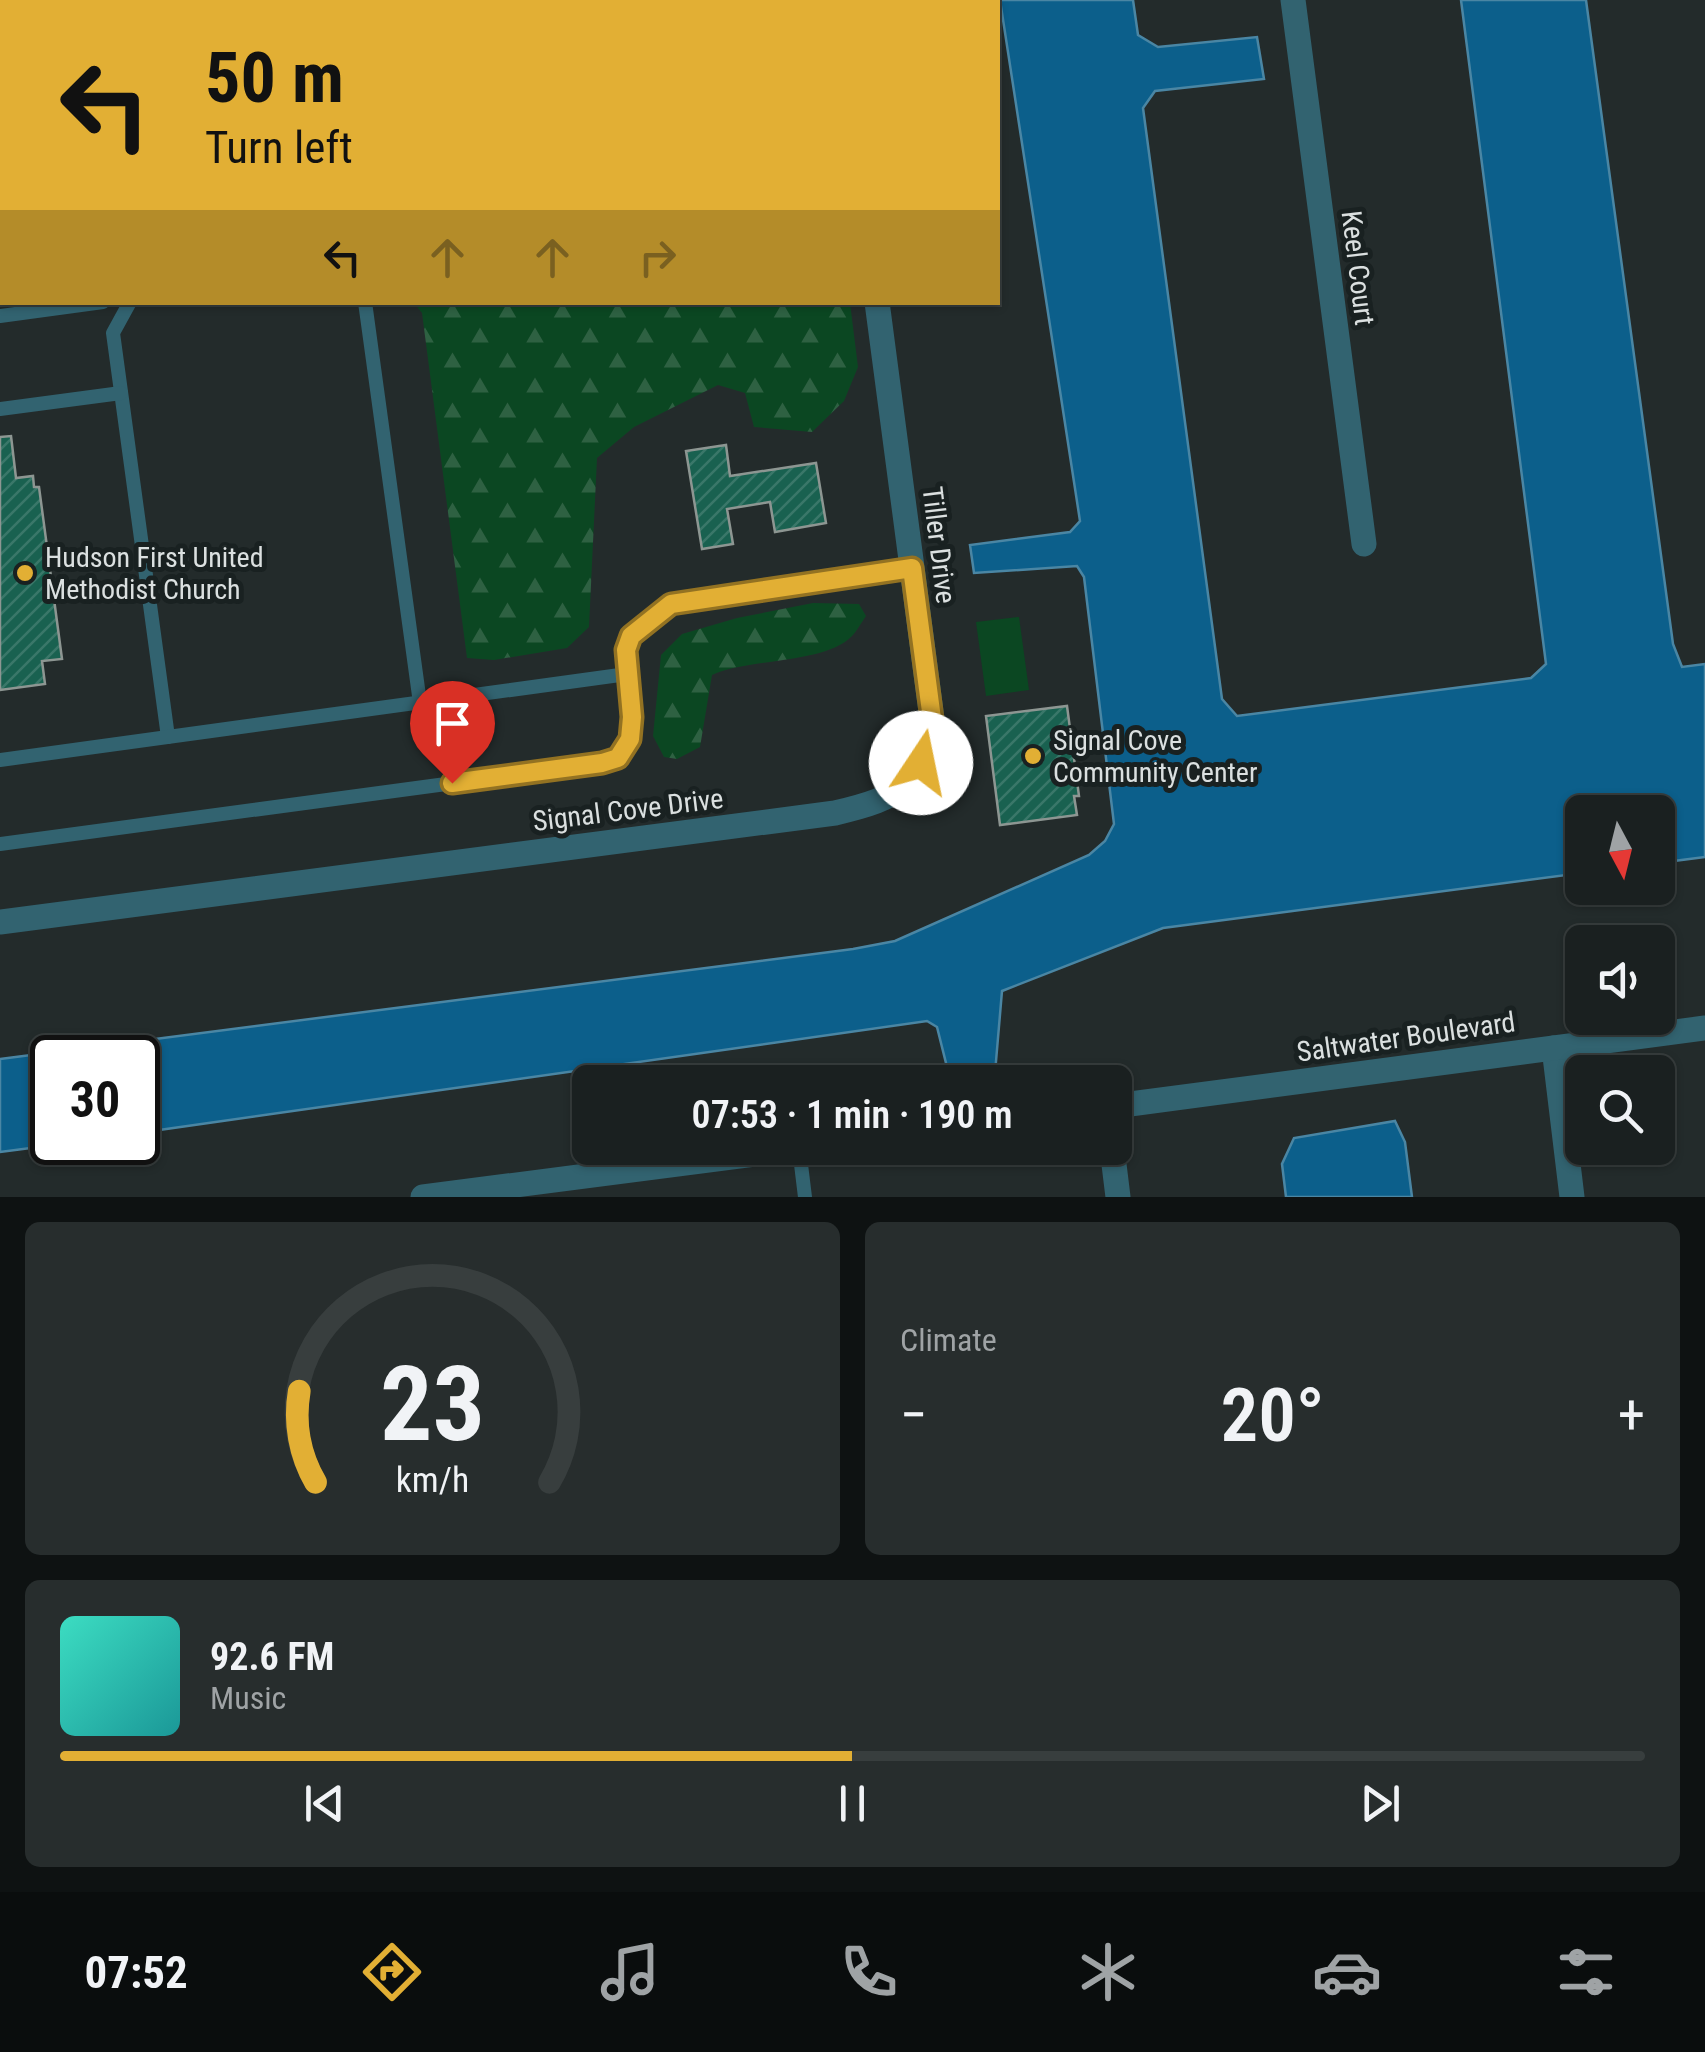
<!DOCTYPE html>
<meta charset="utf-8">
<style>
:root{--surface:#1a2020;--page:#272d2d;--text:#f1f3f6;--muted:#9fa3a5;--line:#383e3e;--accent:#e2af34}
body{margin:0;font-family:"Roboto Condensed",sans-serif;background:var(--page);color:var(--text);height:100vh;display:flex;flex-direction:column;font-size:38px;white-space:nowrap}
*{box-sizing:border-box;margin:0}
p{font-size:32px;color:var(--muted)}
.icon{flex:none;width:55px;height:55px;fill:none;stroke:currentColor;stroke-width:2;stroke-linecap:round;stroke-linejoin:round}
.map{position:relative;height:1197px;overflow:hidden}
.side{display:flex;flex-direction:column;gap:25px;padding:25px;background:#0e1212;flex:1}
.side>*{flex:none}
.top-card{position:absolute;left:0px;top:0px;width:1000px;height:305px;box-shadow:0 2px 8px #0004,0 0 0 2px var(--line);background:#e2af34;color:#111;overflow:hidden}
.needle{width:65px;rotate:173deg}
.controls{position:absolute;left:1565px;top:795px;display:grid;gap:20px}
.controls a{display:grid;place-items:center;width:110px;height:110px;border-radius:15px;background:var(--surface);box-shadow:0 2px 8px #0004,0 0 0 2px var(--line);font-size:50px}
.speed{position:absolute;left:30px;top:1035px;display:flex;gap:20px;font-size:50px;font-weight:700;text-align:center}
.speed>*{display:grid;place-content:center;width:130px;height:130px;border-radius:50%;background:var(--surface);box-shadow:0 2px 8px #0004,0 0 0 2px var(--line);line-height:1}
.speed .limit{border:5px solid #111;border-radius:15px;background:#fff;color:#111}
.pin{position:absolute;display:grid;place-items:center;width:85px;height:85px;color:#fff;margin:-102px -42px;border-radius:50% 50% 50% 0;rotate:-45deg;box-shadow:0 0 10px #0007}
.pin .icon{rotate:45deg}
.me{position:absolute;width:110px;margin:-55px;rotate:11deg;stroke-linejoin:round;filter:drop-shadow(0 0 8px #0008)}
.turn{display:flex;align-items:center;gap:35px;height:210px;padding:0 40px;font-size:45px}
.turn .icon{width:130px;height:130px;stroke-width:2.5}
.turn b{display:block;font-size:70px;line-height:85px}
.lanes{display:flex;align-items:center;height:95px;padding:0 40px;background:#0003;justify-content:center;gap:50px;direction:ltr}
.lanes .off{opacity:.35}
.big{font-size:75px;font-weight:600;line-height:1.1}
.side .widget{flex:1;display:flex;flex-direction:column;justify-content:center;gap:15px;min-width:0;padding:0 35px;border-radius:15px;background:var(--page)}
.side .dial{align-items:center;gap:0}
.dial svg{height:260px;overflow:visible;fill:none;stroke:var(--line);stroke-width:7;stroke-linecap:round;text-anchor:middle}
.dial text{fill:var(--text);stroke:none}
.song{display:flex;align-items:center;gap:30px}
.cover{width:120px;height:120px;border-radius:15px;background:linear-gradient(135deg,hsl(170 70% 55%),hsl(180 70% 35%))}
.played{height:10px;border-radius:5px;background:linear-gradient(90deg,var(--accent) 50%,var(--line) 50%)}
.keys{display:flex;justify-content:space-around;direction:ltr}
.heat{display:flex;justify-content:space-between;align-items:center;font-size:55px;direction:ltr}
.side .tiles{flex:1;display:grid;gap:25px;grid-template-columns:1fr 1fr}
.widget:last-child{grid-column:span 2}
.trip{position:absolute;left:572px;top:1065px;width:560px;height:100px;border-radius:15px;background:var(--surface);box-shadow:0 2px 8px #0004,0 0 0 2px var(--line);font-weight:600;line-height:100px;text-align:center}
.dock{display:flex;height:160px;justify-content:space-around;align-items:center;background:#0a0d0d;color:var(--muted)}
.dock .icon{width:70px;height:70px}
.dock .on{color:var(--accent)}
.dock b{font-size:45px;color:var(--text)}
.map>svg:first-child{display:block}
.green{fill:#0b4722}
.forest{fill:url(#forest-firs)}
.water{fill:#0c5f8b;stroke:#4a86a4;stroke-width:2.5}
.building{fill:url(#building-hatch);stroke:#8d9692;stroke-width:2.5}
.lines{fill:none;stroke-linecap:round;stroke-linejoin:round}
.service{stroke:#326370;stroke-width:14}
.minor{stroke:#326370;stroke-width:25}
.route-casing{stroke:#937222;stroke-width:25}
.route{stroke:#e2af34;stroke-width:18}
.poi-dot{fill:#e2af34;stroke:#192121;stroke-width:4}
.labels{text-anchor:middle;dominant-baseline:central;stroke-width:10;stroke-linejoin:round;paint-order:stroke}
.street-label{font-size:28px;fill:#dbe0e0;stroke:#192121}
.poi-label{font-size:28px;fill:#dbe0e0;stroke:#192121;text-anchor:start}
</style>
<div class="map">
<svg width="1705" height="1197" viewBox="0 0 1705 1197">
<defs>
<pattern id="forest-firs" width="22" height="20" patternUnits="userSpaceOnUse" patternTransform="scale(2.5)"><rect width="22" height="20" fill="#0b4722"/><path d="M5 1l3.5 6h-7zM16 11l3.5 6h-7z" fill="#2e6142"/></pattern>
<pattern id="building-hatch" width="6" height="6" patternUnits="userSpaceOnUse" patternTransform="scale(2.5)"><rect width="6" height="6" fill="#196150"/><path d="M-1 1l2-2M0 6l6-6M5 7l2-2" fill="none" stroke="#3a7769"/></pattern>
</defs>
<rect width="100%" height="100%" fill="#232b2b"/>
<path class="green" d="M1019,617L1029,690L986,696L976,622Z"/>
<g class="forest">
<path d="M34,0H811L812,2H29Z"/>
<path d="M2,17V209H0V18Z"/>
<path d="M414,303H850L858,367L844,401L812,432L754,427L745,393L718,385L634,427L597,458L589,627L567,648L494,660L467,658L422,313Z"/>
<path d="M813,603L859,604L866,616C861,623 857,631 852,636C825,664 749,658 712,675L700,747L677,759L664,757L653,736L661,655L682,634L737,618Z"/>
</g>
<g class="water">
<path d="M1000,0H1133L1138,35L1158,47L1257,37L1264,79L1155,91L1143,108L1222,699L1237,716L1531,678L1546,664L1461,0H1586L1673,644L1682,667L1705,664V857L1658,863V812H1582V873L1163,928L1002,991L995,1073L964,1078L948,1071L937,1027L927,1021L138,1133V1058H52V1142L69,1143L0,1152V1059L853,949L895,941L1089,855L1105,841L1114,824L1084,577L1077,566L974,573L970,545L1070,532L1080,521Z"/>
<path d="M1395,1121L1405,1142L1412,1197H1286L1282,1164L1294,1138Z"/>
</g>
<g class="building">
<path d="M11,436L16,478L33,476L34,487H39L62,659L42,661L45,684L0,690V437Z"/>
<path d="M726,445L730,476L816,463L826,523L775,532L770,502L727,509L733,544L702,549L686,451Z"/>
<path d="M1067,706L1079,796H1074L1077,815L1000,825L986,716Z"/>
</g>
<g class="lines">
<g class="service">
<path d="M0,233H2"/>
<path d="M130,302L113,333L168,737"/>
<path d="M365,302L420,703"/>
<path d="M0,316L103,302"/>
<path d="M0,409L121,393"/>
<path d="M627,674C625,633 639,625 671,604L912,568"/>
<path d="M0,760L627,674C631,709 643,748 602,763L0,844"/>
<path d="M799,1148L805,1197"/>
</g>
<g class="minor">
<path d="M838,0L839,2"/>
<path d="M1293,0L1364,544"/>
<path d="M0,922L835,813C903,797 915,787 932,719L877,302"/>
<path d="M1554,1048L1572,1197"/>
<path d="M1115,1106L1705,1028"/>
<path d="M1112,1148L1118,1197"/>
<path d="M423,1197L801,1148"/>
</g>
</g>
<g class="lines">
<defs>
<path id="route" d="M452,783L602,763L618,758L630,739L632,717L626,650L631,636L671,604L912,568L932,719L921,763"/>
</defs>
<use href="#route" class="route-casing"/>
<use href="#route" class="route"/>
</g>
<g class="poi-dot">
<circle cx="25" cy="573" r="10"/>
<circle cx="1033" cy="756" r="10"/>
</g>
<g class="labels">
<g class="street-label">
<text transform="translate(1358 268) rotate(83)">Keel Court</text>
<text transform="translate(939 545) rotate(83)">Tiller Drive</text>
<text transform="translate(628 810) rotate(-7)">Signal Cove Drive</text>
<text transform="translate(1406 1037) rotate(-8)">Saltwater Boulevard</text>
</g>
<g class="poi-label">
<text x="45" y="557">Hudson First United<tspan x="45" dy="32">Methodist Church</tspan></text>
<text x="1053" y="740">Signal Cove<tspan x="1053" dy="32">Community Center</tspan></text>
</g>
</g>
</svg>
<div class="controls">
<a><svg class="needle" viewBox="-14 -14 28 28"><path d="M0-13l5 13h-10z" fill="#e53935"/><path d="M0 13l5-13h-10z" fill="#9fa3a5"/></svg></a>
<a><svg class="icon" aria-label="sound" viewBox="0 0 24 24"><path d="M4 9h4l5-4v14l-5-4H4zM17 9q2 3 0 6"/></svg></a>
<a><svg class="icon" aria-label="search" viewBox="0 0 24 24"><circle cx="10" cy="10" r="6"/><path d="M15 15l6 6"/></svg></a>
</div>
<div class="speed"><div class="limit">30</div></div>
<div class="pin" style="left:452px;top:783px;background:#d93025"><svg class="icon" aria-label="arrive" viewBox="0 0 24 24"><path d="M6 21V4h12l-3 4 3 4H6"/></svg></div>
<svg class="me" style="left:921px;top:763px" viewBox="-20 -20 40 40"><circle r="19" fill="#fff"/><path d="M0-13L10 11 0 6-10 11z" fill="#e2af34"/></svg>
<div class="trip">07:53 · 1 min · 190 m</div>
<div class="top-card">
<div class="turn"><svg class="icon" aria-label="left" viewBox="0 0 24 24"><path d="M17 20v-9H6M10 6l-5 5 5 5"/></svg><div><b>50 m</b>Turn left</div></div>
<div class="lanes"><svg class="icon" aria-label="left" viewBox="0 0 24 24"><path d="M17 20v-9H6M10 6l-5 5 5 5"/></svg><svg class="icon off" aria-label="ahead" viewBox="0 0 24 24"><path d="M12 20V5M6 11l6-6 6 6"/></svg><svg class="icon off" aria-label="ahead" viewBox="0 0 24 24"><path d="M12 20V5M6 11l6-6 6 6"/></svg><svg class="icon off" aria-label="right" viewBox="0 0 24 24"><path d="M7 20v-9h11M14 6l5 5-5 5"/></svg></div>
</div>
</div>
<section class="side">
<div class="tiles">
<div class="widget dial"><svg viewBox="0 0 100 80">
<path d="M14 69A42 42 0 1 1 86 69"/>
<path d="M14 69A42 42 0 0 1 9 41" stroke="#e2af34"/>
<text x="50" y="56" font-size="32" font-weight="700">23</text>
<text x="50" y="72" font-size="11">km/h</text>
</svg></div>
<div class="widget"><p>Climate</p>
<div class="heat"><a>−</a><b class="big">20°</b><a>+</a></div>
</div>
<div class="widget">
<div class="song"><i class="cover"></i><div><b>92.6 FM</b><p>Music</p></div></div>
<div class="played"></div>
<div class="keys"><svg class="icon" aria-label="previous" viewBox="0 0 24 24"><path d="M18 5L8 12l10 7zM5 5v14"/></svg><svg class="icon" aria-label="pause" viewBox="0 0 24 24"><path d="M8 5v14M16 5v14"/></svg><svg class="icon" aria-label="next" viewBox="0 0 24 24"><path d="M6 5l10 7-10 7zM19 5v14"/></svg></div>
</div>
</div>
</section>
<nav class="dock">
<b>07:52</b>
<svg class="icon on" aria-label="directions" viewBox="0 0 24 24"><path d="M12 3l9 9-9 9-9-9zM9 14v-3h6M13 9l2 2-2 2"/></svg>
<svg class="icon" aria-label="music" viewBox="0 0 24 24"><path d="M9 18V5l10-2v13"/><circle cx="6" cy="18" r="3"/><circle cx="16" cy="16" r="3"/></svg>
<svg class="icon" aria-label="phone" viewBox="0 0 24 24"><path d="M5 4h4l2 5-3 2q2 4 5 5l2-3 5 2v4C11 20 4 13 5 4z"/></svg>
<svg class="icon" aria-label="climate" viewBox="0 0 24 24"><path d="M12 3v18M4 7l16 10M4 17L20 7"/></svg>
<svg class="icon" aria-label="car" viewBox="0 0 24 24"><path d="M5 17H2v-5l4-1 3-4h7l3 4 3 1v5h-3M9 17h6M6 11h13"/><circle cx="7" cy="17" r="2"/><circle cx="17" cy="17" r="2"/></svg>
<svg class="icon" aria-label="filters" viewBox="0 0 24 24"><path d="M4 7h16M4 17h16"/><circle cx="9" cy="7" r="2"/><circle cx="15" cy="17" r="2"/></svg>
</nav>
